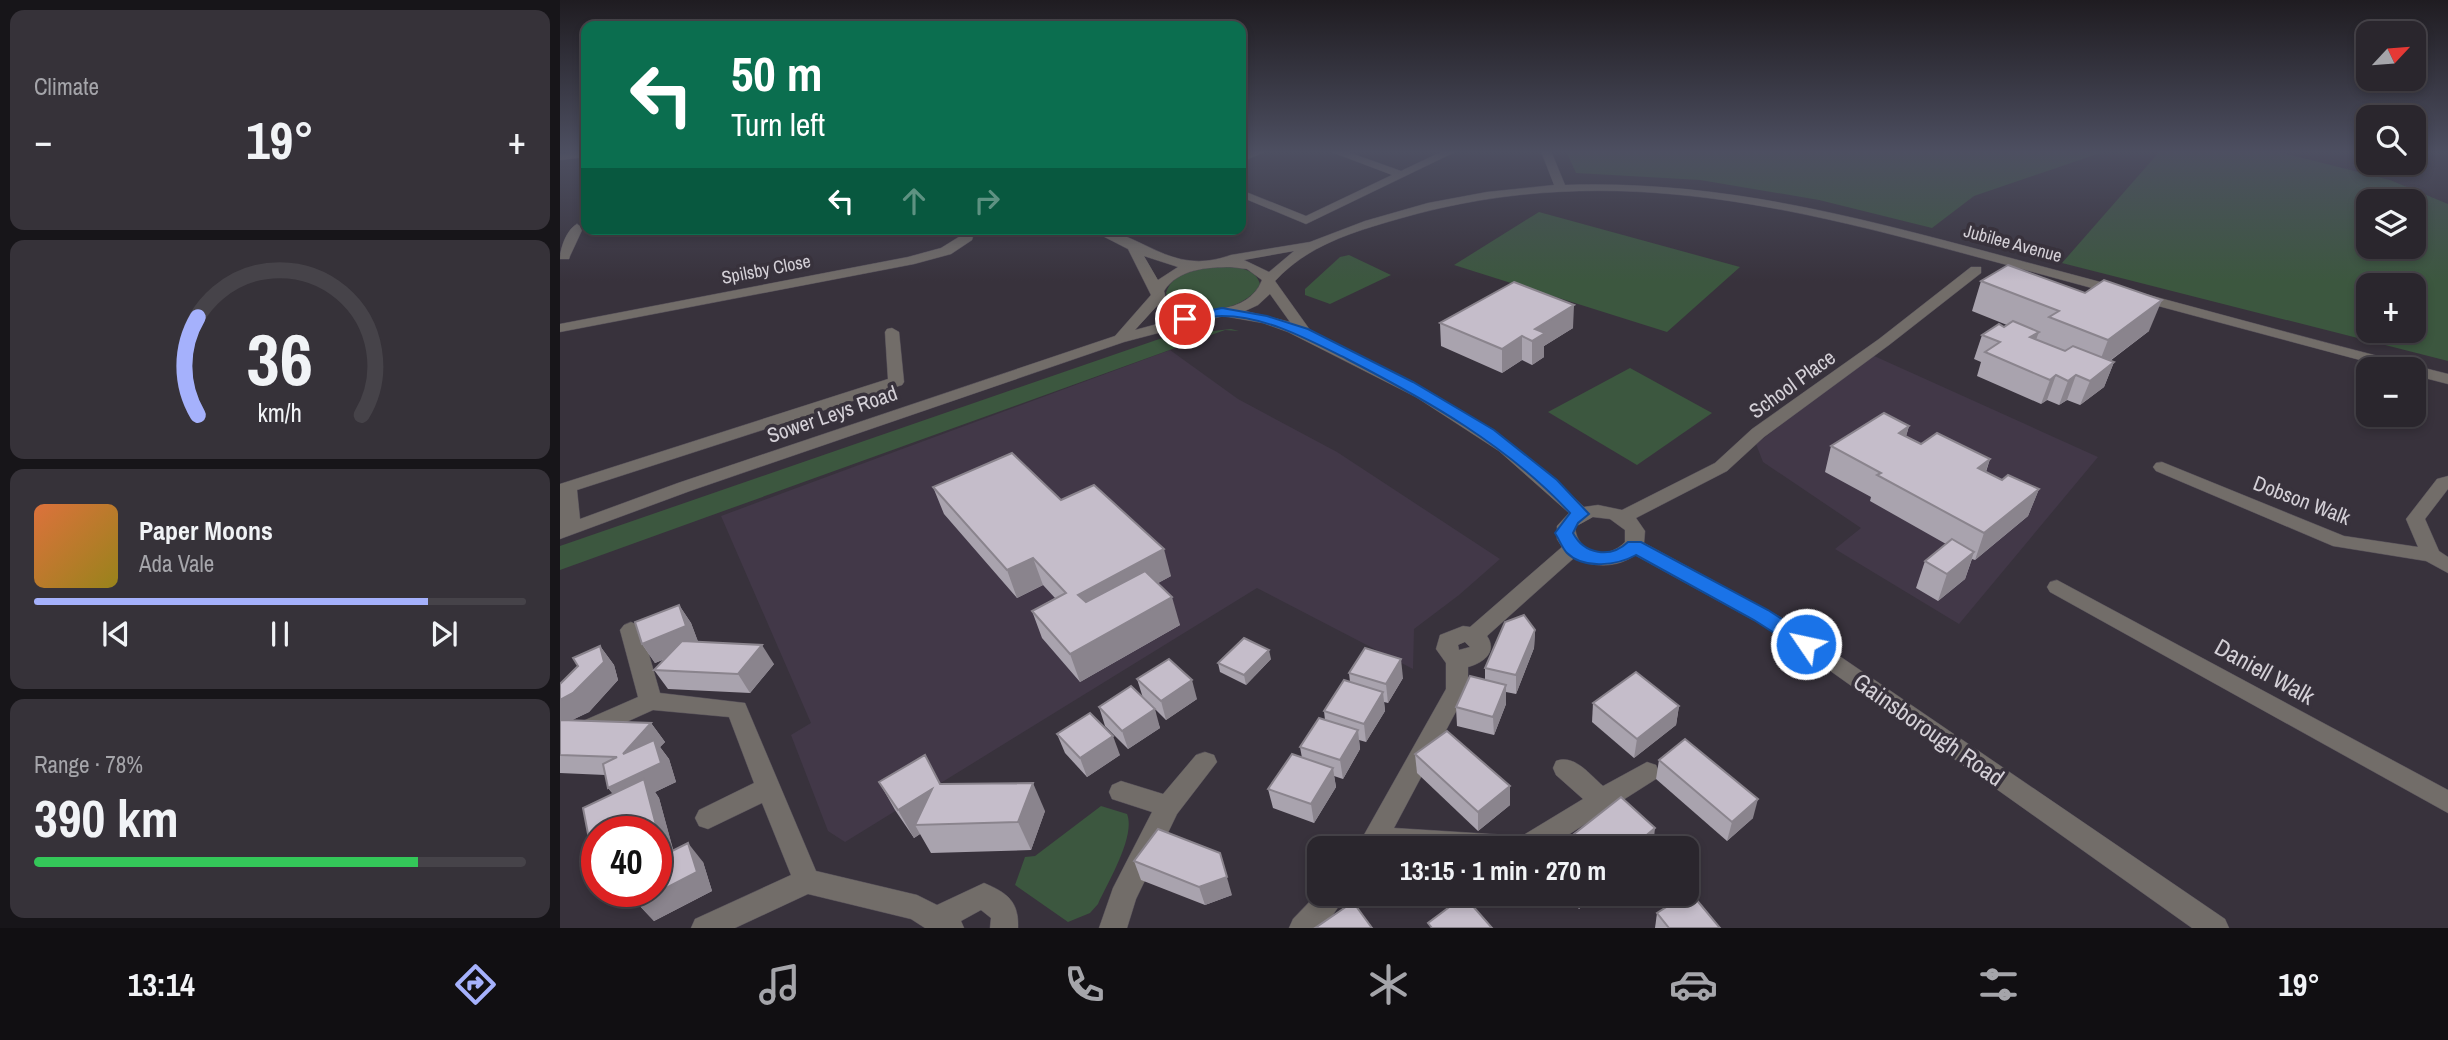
<!DOCTYPE html>
<meta charset="utf-8">
<style>
:root{--surface:#2a262d;--page:#363239;--text:#f1f3f6;--muted:#a5a5aa;--line:#464349;--accent:#a5b1fc}
body{margin:0;font-family:"Archivo Narrow",sans-serif;background:var(--page);color:var(--text);height:100vh;display:flex;flex-direction:column;font-size:26px;white-space:nowrap}
*{box-sizing:border-box;margin:0}
p{font-size:23px;color:var(--muted)}
.icon{flex:none;width:38px;height:38px;fill:none;stroke:currentColor;stroke-width:2;stroke-linecap:round;stroke-linejoin:round}
.map{position:relative;flex:1;overflow:hidden}
.panel{display:flex;flex-direction:column;gap:10px;padding:10px;background:#171519;width:560px}
.panel>*{flex:none}
.hud{position:absolute;left:21px;top:21px;width:665px;height:214px;border-radius:14px;box-shadow:0 4px 10px #0003,0 0 0 2px var(--line);background:#0b6e4f;color:#fff;overflow:hidden}
.needle{width:46px;rotate:64deg}
.tools{position:absolute;left:1796px;top:21px;display:grid;gap:14px}
.tools a{display:grid;place-items:center;width:70px;height:70px;border-radius:14px;background:var(--surface);box-shadow:0 4px 10px #0003,0 0 0 2px var(--line);font-size:35px}
.speed{position:absolute;left:21px;top:816px;display:flex;gap:14px;font-size:35px;font-weight:700;text-align:center}
.speed>*{display:grid;place-content:center;width:91px;height:91px;border-radius:50%;background:var(--surface);box-shadow:0 4px 10px #0003,0 0 0 2px var(--line);line-height:1}
.speed .limit{border:10px solid #d22;background:#fff;color:#111}
.pin{position:absolute;display:grid;place-items:center;width:60px;height:60px;color:#fff;margin:-30px;border:4px solid #fff;border-radius:50%;box-shadow:0 2px 7px #0007}
.me{position:absolute;width:77px;margin:-38px;rotate:304deg;stroke-linejoin:round;filter:drop-shadow(0 0 5px #0008)}
.turn{display:flex;align-items:center;gap:24px;height:147px;padding:0 35px;font-size:32px}
.turn .icon{width:91px;height:91px;stroke-width:2.5}
.turn b{display:block;font-size:49px;line-height:60px}
.lanes{display:flex;align-items:center;height:66px;padding:0 35px;background:#0003;justify-content:center;gap:35px;direction:ltr}
.lanes .off{opacity:.35}
.big{font-size:52px;font-weight:800;line-height:1.1}
.panel .card{flex:1;display:flex;flex-direction:column;justify-content:center;gap:10px;min-width:0;padding:0 24px;border-radius:14px;background:var(--page)}
.panel .dial{align-items:center;gap:0}
.dial svg{height:182px;overflow:visible;fill:none;stroke:var(--line);stroke-width:7;stroke-linecap:round;text-anchor:middle}
.dial text{fill:var(--text);stroke:none}
.song{display:flex;align-items:center;gap:21px}
.cover{width:84px;height:84px;border-radius:10px;background:linear-gradient(135deg,hsl(20 70% 55%),hsl(50 70% 35%))}
.played{height:7px;border-radius:4px;background:linear-gradient(90deg,var(--accent) 80%,var(--line) 80%)}
.keys{display:flex;justify-content:space-around;direction:ltr}
.heat{display:flex;justify-content:space-between;align-items:center;font-size:38px;direction:ltr}
.charge{height:10px;border-radius:5px;background:linear-gradient(90deg,#34c759 78%,var(--line) 0)}
.trip{position:absolute;left:747px;top:836px;width:392px;height:70px;border-radius:14px;background:var(--surface);box-shadow:0 4px 10px #0003,0 0 0 2px var(--line);font-weight:800;line-height:70px;text-align:center}
.tabs{display:flex;height:112px;justify-content:space-around;align-items:center;background:#110f12;color:var(--muted)}
.tabs .icon{width:49px;height:49px}
.tabs .current{color:var(--accent)}
.tabs b{font-size:32px;color:var(--text)}
main{display:flex;flex:1;min-height:0}
.map>svg:first-child{display:block}
.built{fill:#423848}
.green{fill:#3c573f;fill-rule:evenodd}
.lines{fill:none;stroke-linecap:round;stroke-linejoin:round}
.minor-casing{stroke:#544e58;stroke-width:1}
.minor{fill:#726d69;fill-rule:evenodd}
.wall{fill:#a9a3ae}
.shaded-wall{fill:#8a848d}
.building{fill:#c5bdca;stroke:#8a848d;stroke-width:2}
.route{fill:#1a73e8;stroke:#114b97;stroke-width:2}
.labels{text-anchor:middle;dominant-baseline:central;stroke-width:7;stroke-linejoin:round;paint-order:stroke}
.far-street-label{font-size:18px;fill:#d4d0d7;stroke:#38323c}
.street-label{font-size:21px;fill:#d4d0d7;stroke:#38323c}
.near-street-label{font-size:24px;fill:#d4d0d7;stroke:#38323c}
</style>
<main>
<section class="panel">
<div class="card"><p>Climate</p>
<div class="heat"><a>−</a><b class="big">19°</b><a>+</a></div>
</div>
<div class="card dial"><svg viewBox="0 0 100 80">
<path d="M14 69A42 42 0 1 1 86 69"/>
<path d="M14 69A42 42 0 0 1 14 26" stroke="#a5b1fc"/>
<text x="50" y="56" font-size="32" font-weight="700">36</text>
<text x="50" y="72" font-size="11">km/h</text>
</svg></div>
<div class="card">
<div class="song"><i class="cover"></i><div><b>Paper Moons</b><p>Ada Vale</p></div></div>
<div class="played"></div>
<div class="keys"><svg class="icon" aria-label="previous" viewBox="0 0 24 24"><path d="M18 5L8 12l10 7zM5 5v14"/></svg><svg class="icon" aria-label="pause" viewBox="0 0 24 24"><path d="M8 5v14M16 5v14"/></svg><svg class="icon" aria-label="next" viewBox="0 0 24 24"><path d="M6 5l10 7-10 7zM19 5v14"/></svg></div>
</div>
<div class="card"><p>Range · 78%</p><b class="big">390 km</b><div class="charge"></div></div>
</section>
<div class="map">
<svg width="1888" height="928" viewBox="0 0 1888 928">
<rect width="100%" height="100%" fill="#38323c"/>
<g class="built">
<path d="M610,350L678,399L777,452L940,559L899,595L854,629L853,669L697,588L285,842L268,831L231,735L251,723L161,516Z"/>
<path d="M1312,355L1538,457L1399,624L1275,549L1301,528L1203,462L1196,444Z"/>
</g>
<g class="green">
<path d="M1006,151H1546L1414,196L1372,228L1259,200L1140,180L1016,173Z"/>
<path d="M1600,151H1715L1830,180L1888,204V361L1502,263ZM1808,201H1853V247H1808ZM1808,285H1853V331H1808Z"/>
<path d="M979,212L1180,267L1107,332L894,265Z"/>
<path d="M789,255L831,275L770,304L745,295V289L780,257Z"/>
<path d="M669,266C682,268 696,270 700,284C685,313 633,316 609,300L606,293C613,269 647,267 669,266Z"/>
<path d="M671,329L679,331L665,330L0,570V546L608,336Z"/>
<path d="M1070,368L1152,413L1077,465L988,412Z"/>
<path d="M541,806L567,814C576,836 548,882 538,904L530,913L508,922L455,885L465,857L475,856Z"/>
</g>
<g class="lines">
<defs>
<g id="minor">
<path d="M26,151V157L0,160V154Z"/>
<path d="M692,151H707L681,162V155Z"/>
<path d="M769,151H785L841,171L883,151H897L746,224L681,197V190L746,216L832,175Z"/>
<path d="M981,151H991L1005,185C1166,180 1304,219 1458,260C1601,298 1745,338 1888,374V384L1853,375V369H1834C1710,336 1586,303 1462,269C1249,212 1059,155 838,219C793,232 748,245 715,281L750,330L867,390L924,425L977,464L1024,507L1038,505L1062,510L1155,463L1192,429L1319,339L1411,267H1421V273L1329,345L1204,437L1167,471L1076,518L1085,531L1084,543L1231,623L1665,919L1669,928H1632L1217,633L1075,555C1058,568 1033,568 1014,558L927,636C938,652 923,663 908,667V689L834,828L962,836L1023,799L996,775L993,768L996,761C1015,754 1030,775 1043,786L1087,762L1096,765L1099,772L1096,779L986,849H796L886,689V663L876,649L880,635L903,626L910,627L1002,547L997,539V526L1009,513L939,451L856,397L728,332L703,323L663,316L564,342L130,491L0,539V484L328,379L325,332L327,329L332,328L339,332L344,382L342,385L17,490L20,519L118,483L555,336L591,295L568,249L529,229C583,229 608,278 671,255L750,242L805,221L868,203L927,192L994,185ZM734,251L709,272L684,260ZM584,256L618,267L598,280ZM671,267L687,269L702,280C688,316 636,314 606,300L604,291C618,269 647,267 671,267ZM710,294L730,322L685,311L698,305ZM597,306L627,316L575,330ZM1033,517L1050,519L1065,530V542C1047,561 1017,554 1015,527ZM905,642L910,647L899,650L898,645Z"/>
<path d="M17,224L23,228L10,256L9,259H0C0,248 7,229 17,224Z"/>
<path d="M403,229H415L412,240L391,254L354,264L0,332V324L348,257L381,248L402,235Z"/>
<path d="M1602,462L1784,536L1858,547L1846,519L1877,479L1888,476V489L1865,519L1879,551L1888,557V573L1866,561L1773,546L1596,471L1593,467L1596,463Z"/>
<path d="M1497,580L1888,790V813L1490,592L1487,587L1490,582Z"/>
<path d="M71,622L78,625L82,630L100,693L185,703L256,871L357,895L377,905L424,883C448,893 459,902 458,928H430L431,918L421,910L401,921L404,928H365L351,919L248,894L175,928H131L135,919L231,875L202,803L148,829L139,826L135,818L139,810L194,783L169,717L93,710L0,752V731L78,697L60,630L64,625Z"/>
<path d="M645,752L654,755L657,762L617,814L576,899L567,928H539L553,888L592,812L552,799L549,792L552,785L561,781L603,794L636,755Z"/>
<path d="M760,891V894H787L764,928H729L733,919Z"/>
</g>
</defs>
<use href="#minor" class="minor-casing"/>
<use href="#minor" class="minor"/>
</g>
<g class="wall">
<path d="M1421,281L1589,331L1550,361L1554,362L1544,387L1520,405L1507,400L1499,405L1487,400L1481,404L1417,376L1421,362L1414,359L1422,335L1447,325L1412,311Z"/>
<path d="M880,323L1013,328L984,346V357L972,365L962,360L942,373L881,346Z"/>
<path d="M1349,426L1346,436L1361,444L1430,459L1426,472L1442,480L1479,489L1468,516L1415,560L1412,559L1405,579L1378,601L1356,588L1365,561L1386,544L1310,501L1311,497L1265,472L1271,446Z"/>
<path d="M373,487L501,500L611,576L598,583L620,625L520,682L482,638L472,611L495,598L483,585L457,598L384,514Z"/>
<path d="M119,605L131,623L138,642L214,664L190,693L108,689L94,670L105,659L95,663L82,644Z"/>
<path d="M975,630L974,648L956,694L946,692V704L934,735L897,726L896,707L925,680V668Z"/>
<path d="M40,646L54,665L58,680L29,712L12,720L91,723L105,742L100,747L109,759L116,782L95,792L99,798L113,850L143,862L152,891L94,921L77,903L53,794L48,788L45,775L0,773V684Z"/>
<path d="M711,659L686,685L660,672L658,663Z"/>
<path d="M789,673L843,678L828,703L824,702L825,711L806,742L799,740L800,749L783,779L774,776L776,787L754,823L713,808L708,789L742,758L740,747L765,720L764,711L790,682Z"/>
<path d="M577,679L637,699L606,720L592,706L600,728L568,749L545,726L539,707L583,698Z"/>
<path d="M1033,703L1119,706L1116,725L1074,758L1032,722Z"/>
<path d="M497,734L560,755L527,777L505,753Z"/>
<path d="M855,754L950,786V805L918,831L857,773Z"/>
<path d="M1099,760L1193,818L1167,841L1096,779Z"/>
<path d="M319,782L380,784L485,811L471,850L371,853L360,834L354,838L335,810Z"/>
<path d="M574,861L672,895L645,905L581,880Z"/>
<path d="M821,894H874V899Z"/>
<path d="M1005,894H1036L1019,909Z"/>
<path d="M1097,913L1160,928H1095Z"/>
</g>
<g class="shaded-wall">
<path d="M1602,300L1589,331L1536,371L1548,340Z"/>
<path d="M1014,305L1013,328L984,346V357L972,365V341L975,329Z"/>
<path d="M1479,332L1470,355V337Z"/>
<path d="M962,336V360L942,373V349Z"/>
<path d="M1554,362L1544,387L1520,405L1530,381Z"/>
<path d="M1496,375L1487,400L1481,404L1490,380Z"/>
<path d="M1516,375L1507,400L1499,405L1508,381Z"/>
<path d="M1349,426L1342,451L1339,433Z"/>
<path d="M1430,459L1421,485L1418,468Z"/>
<path d="M1479,489L1468,516L1415,560L1424,533Z"/>
<path d="M604,549L611,576L527,622L518,595Z"/>
<path d="M1414,552L1405,579L1378,601L1387,574Z"/>
<path d="M473,558L483,585L457,598L447,570Z"/>
<path d="M612,597L620,625L520,682L510,654Z"/>
<path d="M119,605L131,623L139,644L95,663L82,644Z"/>
<path d="M975,630L974,648L956,694V675Z"/>
<path d="M202,645L214,664L190,693L178,674Z"/>
<path d="M40,646L54,665L58,680L29,712L0,726V700Z"/>
<path d="M709,650L711,659L686,685L684,675Z"/>
<path d="M841,659L843,678L828,703L826,684Z"/>
<path d="M632,680L637,699L606,720L601,701Z"/>
<path d="M946,685V704L934,735L933,717Z"/>
<path d="M823,692L825,711L806,742L804,724Z"/>
<path d="M1119,706L1116,725L1074,758L1077,739Z"/>
<path d="M595,709L600,728L568,749L562,731Z"/>
<path d="M91,723L105,742L100,747L109,759L116,782L95,792L99,798L118,867L96,878V851L64,807L48,788L63,754Z"/>
<path d="M798,730L800,749L783,779L780,760Z"/>
<path d="M553,736L560,755L527,777L520,758Z"/>
<path d="M773,768L776,787L754,823L751,804Z"/>
<path d="M473,783L485,811L471,850L458,822Z"/>
<path d="M950,786V805L918,831V812Z"/>
<path d="M372,789L355,825L360,834L354,838L338,810Z"/>
<path d="M1198,799L1193,818L1167,841L1172,822Z"/>
<path d="M1095,828L1093,847L1090,849H1070Z"/>
<path d="M128,843L143,862L152,891L94,921L77,903Z"/>
<path d="M660,853L672,895L645,905L639,887Z"/>
<path d="M46,891H71L54,899Z"/>
<path d="M1020,894H1036L1019,909Z"/>
</g>
<g class="building">
<path d="M1448,265L1525,293L1544,280L1602,300L1548,340L1489,317L1499,311L1421,281Z"/>
<path d="M954,282L1014,305L975,329L985,333L972,341L962,336L942,349L880,323Z"/>
<path d="M1453,321L1479,332L1470,337L1505,351L1513,346L1554,362L1530,381L1516,375L1508,381L1496,375L1490,380L1425,352L1440,342L1422,335L1439,324L1444,327Z"/>
<path d="M1324,413L1349,426L1339,433L1361,444L1377,433L1430,459L1418,468L1442,480L1448,475L1479,489L1424,533L1317,475L1321,473L1271,446Z"/>
<path d="M452,453L501,500L534,485L604,549L518,595L526,602L585,571L612,597L510,654L472,611L506,593L473,558L447,570L373,487Z"/>
<path d="M1392,539L1414,552L1387,574L1365,561Z"/>
<path d="M119,605L126,626L82,644L75,622Z"/>
<path d="M964,615L975,630L956,675L925,668L945,622Z"/>
<path d="M684,638L709,650L684,675L658,663Z"/>
<path d="M122,641L202,645L178,674L94,670Z"/>
<path d="M40,646L44,662L13,693L0,700V684L18,666L13,658Z"/>
<path d="M805,648L841,659L826,684L789,673Z"/>
<path d="M609,659L632,680L601,701L577,679Z"/>
<path d="M1076,672L1119,706L1077,739L1033,703Z"/>
<path d="M910,676L946,685L933,717L896,707Z"/>
<path d="M784,680L823,692L804,724L764,711Z"/>
<path d="M571,686L595,709L562,731L539,707Z"/>
<path d="M530,713L553,736L520,758L497,734Z"/>
<path d="M759,718L798,730L780,760L740,747Z"/>
<path d="M1,720L91,723L63,754L94,740L101,763L48,788L43,764L57,757L0,755V721Z"/>
<path d="M887,731L950,786L918,812L855,754Z"/>
<path d="M1125,739L1198,799L1172,822L1099,760Z"/>
<path d="M732,754L773,768L751,804L708,789Z"/>
<path d="M365,755L380,784L473,783L458,822L355,825L372,789L338,810L319,782Z"/>
<path d="M84,779L102,848L96,851V831H37V880L23,808Z"/>
<path d="M1061,797L1095,828L1070,849H995Z"/>
<path d="M598,829L660,853L667,877L639,887L574,861Z"/>
<path d="M128,843L137,872L77,903L75,891H96V859Z"/>
<path d="M1130,892L1160,928H1109L1097,913Z"/>
<path d="M904,896L932,928H872L868,923Z"/>
<path d="M793,902L812,928H755Z"/>
</g>
<linearGradient id="sky" x2="0" y2="1"><stop stop-color="#1f1c21"/><stop offset="0.54" stop-color="#4d4f61"/><stop offset="1" stop-color="#4d4f61" stop-opacity="0"/></linearGradient>
<rect width="1888" height="281" fill="url(#sky)"/>
<path class="route" d="M662,308L707,316L748,329L853,382L934,430L997,480L1029,514L1018,523L1013,533C1024,554 1050,559 1068,542H1081L1208,610L1253,639L1256,644L1253,649L1246,651L1239,649L1194,620L1076,555C1058,565 1024,570 1007,553C1002,548 999,539 995,533L1010,513C947,445 868,401 787,359C749,340 706,316 662,316C650,316 637,321 625,323L619,319L621,316Z"/>
<g class="labels">
<g class="far-street-label">
<text transform="translate(1453 243) rotate(15)">Jubilee Avenue</text>
<text transform="translate(206 269) rotate(-11)">Spilsby Close</text>
</g>
<g class="street-label">
<text transform="translate(1232 384) rotate(-36)">School Place</text>
<text transform="translate(272 414) rotate(-19)">Sower Leys Road</text>
<text transform="translate(1742 500) rotate(21)">Dobson Walk</text>
</g>
<g class="near-street-label">
<text transform="translate(1705 671) rotate(29)">Daniell Walk</text>
<text transform="translate(1369 729) rotate(35)">Gainsborough Road</text>
</g>
</g>
</svg>
<div class="tools">
<a><svg class="needle" viewBox="-14 -14 28 28"><path d="M0-13l5 13h-10z" fill="#e53935"/><path d="M0 13l5-13h-10z" fill="#a5a5aa"/></svg></a>
<a><svg class="icon" aria-label="search" viewBox="0 0 24 24"><circle cx="10" cy="10" r="6"/><path d="M15 15l6 6"/></svg></a>
<a><svg class="icon" aria-label="layers" viewBox="0 0 24 24"><path d="M12 4l9 5-9 5-9-5zM3 14l9 5 9-5"/></svg></a>
<a>+</a>
<a>−</a>
</div>
<div class="speed"><div class="limit">40</div></div>
<div class="pin" style="left:625px;top:319px;background:#d93025"><svg class="icon" aria-label="arrive" viewBox="0 0 24 24"><path d="M6 21V4h12l-3 4 3 4H6"/></svg></div>
<svg class="me" style="left:1246px;top:644px" viewBox="-20 -20 40 40"><circle r="17" fill="#1a73e8" stroke="#fff" stroke-width="3"/><path d="M0-11L8 9 0 5-8 9z" fill="#fff"/></svg>
<div class="trip">13:15 · 1 min · 270 m</div>
<div class="hud">
<div class="turn"><svg class="icon" aria-label="left" viewBox="0 0 24 24"><path d="M17 20v-9H6M10 6l-5 5 5 5"/></svg><div><b>50 m</b>Turn left</div></div>
<div class="lanes"><svg class="icon" aria-label="left" viewBox="0 0 24 24"><path d="M17 20v-9H6M10 6l-5 5 5 5"/></svg><svg class="icon off" aria-label="ahead" viewBox="0 0 24 24"><path d="M12 20V5M6 11l6-6 6 6"/></svg><svg class="icon off" aria-label="right" viewBox="0 0 24 24"><path d="M7 20v-9h11M14 6l5 5-5 5"/></svg></div>
</div>
</div>
</main>
<nav class="tabs">
<b>13:14</b>
<svg class="icon current" aria-label="directions" viewBox="0 0 24 24"><path d="M12 3l9 9-9 9-9-9zM9 14v-3h6M13 9l2 2-2 2"/></svg>
<svg class="icon" aria-label="music" viewBox="0 0 24 24"><path d="M9 18V5l10-2v13"/><circle cx="6" cy="18" r="3"/><circle cx="16" cy="16" r="3"/></svg>
<svg class="icon" aria-label="phone" viewBox="0 0 24 24"><path d="M5 4h4l2 5-3 2q2 4 5 5l2-3 5 2v4C11 20 4 13 5 4z"/></svg>
<svg class="icon" aria-label="climate" viewBox="0 0 24 24"><path d="M12 3v18M4 7l16 10M4 17L20 7"/></svg>
<svg class="icon" aria-label="car" viewBox="0 0 24 24"><path d="M5 17H2v-5l4-1 3-4h7l3 4 3 1v5h-3M9 17h6M6 11h13"/><circle cx="7" cy="17" r="2"/><circle cx="17" cy="17" r="2"/></svg>
<svg class="icon" aria-label="filters" viewBox="0 0 24 24"><path d="M4 7h16M4 17h16"/><circle cx="9" cy="7" r="2"/><circle cx="15" cy="17" r="2"/></svg>
<b>19°</b>
</nav>
